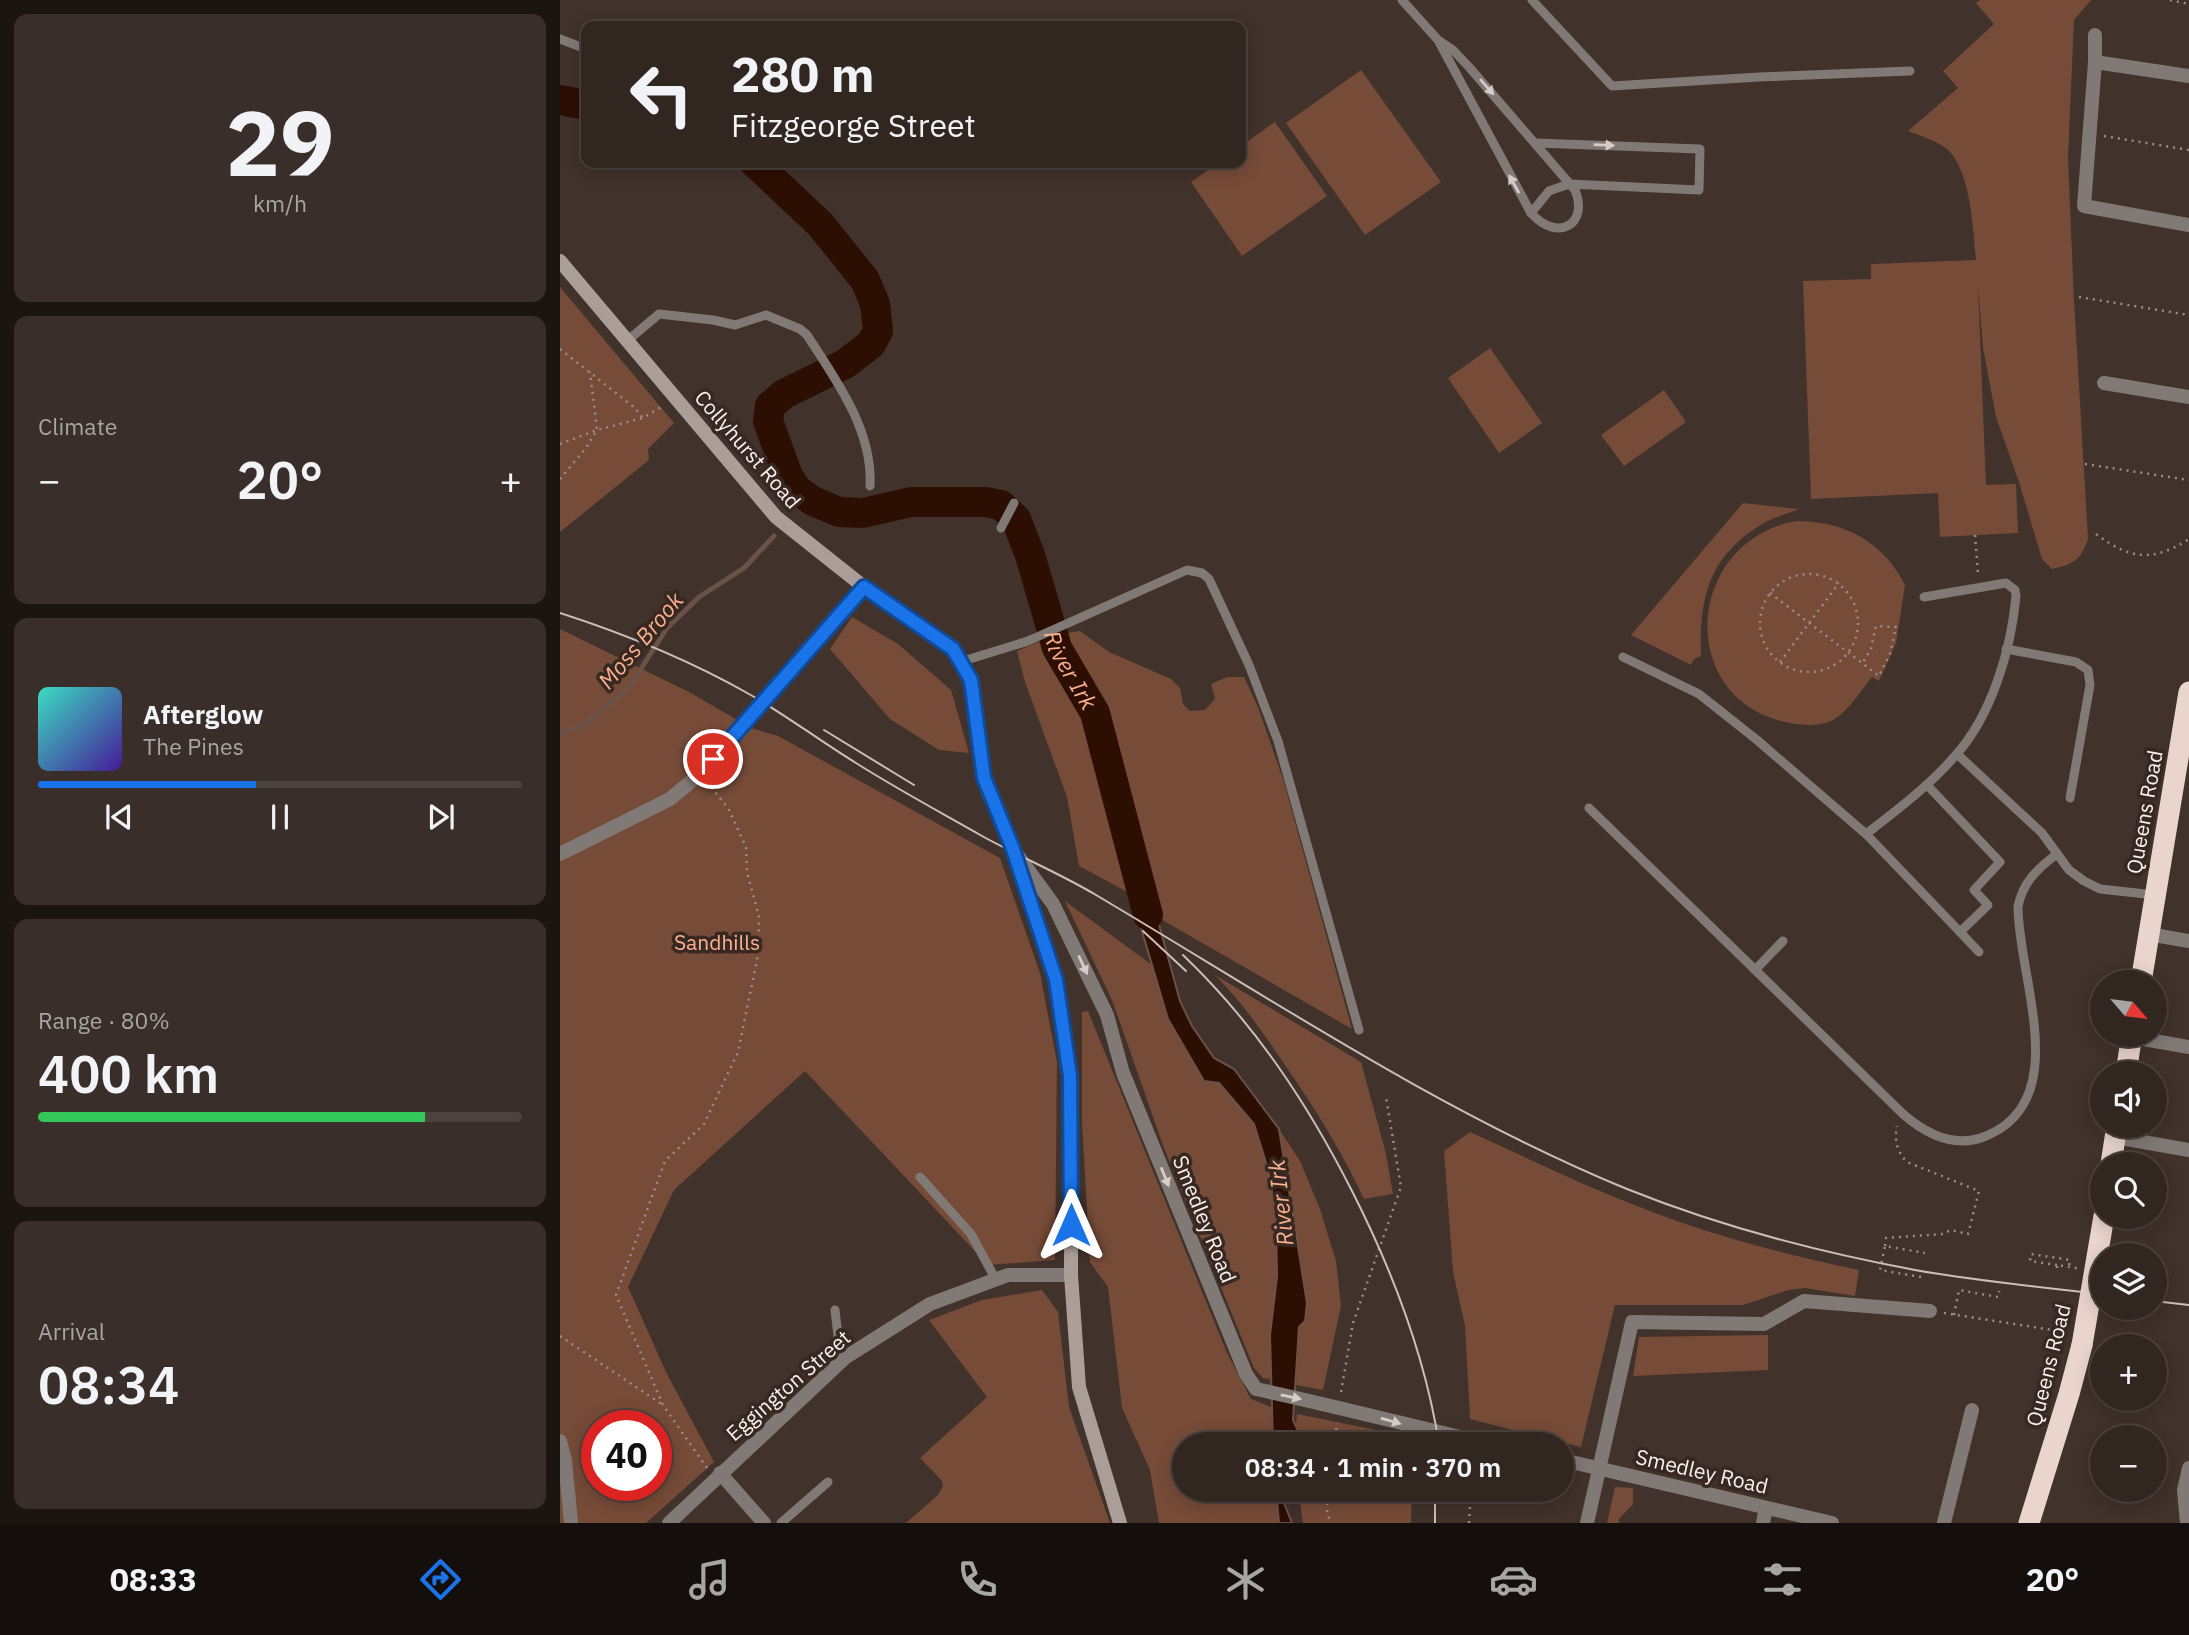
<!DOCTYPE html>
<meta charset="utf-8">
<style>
:root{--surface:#312620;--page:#392e29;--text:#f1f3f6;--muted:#a8a5a5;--line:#4c433e;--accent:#1a73e8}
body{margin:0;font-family:"IBM Plex Sans",sans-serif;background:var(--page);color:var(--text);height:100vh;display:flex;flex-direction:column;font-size:26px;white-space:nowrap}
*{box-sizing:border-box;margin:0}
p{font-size:23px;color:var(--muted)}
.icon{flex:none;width:38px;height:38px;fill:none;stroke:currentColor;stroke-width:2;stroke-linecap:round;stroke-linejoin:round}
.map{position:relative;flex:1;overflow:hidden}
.details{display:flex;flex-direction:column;gap:14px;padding:14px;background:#1b1512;width:560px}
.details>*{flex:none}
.banner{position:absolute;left:21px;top:21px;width:665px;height:147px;border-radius:14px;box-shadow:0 4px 18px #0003,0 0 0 2px var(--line);background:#312620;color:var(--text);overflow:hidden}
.needle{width:46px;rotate:118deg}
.tools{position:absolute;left:1530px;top:970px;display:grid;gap:14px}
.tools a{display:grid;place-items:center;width:77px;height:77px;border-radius:50%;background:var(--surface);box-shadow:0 4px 18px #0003,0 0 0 2px var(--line);font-size:35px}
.speed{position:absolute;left:21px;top:1410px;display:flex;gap:14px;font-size:35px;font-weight:700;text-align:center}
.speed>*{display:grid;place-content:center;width:91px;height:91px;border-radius:50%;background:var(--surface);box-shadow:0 4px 18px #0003,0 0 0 2px var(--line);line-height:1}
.speed .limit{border:10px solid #d22;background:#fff;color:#111}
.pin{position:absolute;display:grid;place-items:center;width:60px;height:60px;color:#fff;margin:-30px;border:4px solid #fff;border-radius:50%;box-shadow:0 2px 7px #0007}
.me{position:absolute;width:77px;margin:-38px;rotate:0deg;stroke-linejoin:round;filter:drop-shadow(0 0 5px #0008)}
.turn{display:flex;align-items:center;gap:24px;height:147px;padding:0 35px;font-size:32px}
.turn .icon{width:91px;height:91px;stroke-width:2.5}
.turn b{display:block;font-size:49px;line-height:60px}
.big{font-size:52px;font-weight:600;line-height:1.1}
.details .widget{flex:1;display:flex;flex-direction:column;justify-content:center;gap:10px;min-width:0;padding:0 24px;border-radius:14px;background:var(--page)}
.details .dial{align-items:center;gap:0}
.dial b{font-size:91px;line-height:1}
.song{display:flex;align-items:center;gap:21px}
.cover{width:84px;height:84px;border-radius:10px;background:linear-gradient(135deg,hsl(170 70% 55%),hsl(260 70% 35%))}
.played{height:7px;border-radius:4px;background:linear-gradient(90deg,var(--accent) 45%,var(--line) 45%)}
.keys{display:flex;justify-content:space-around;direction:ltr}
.heat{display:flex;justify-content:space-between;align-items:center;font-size:38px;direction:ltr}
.charge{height:10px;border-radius:5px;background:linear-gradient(90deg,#34c759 80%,var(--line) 0)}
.trip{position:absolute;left:612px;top:1432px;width:402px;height:70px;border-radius:35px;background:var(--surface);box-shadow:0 4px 18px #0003,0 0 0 2px var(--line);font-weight:600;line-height:70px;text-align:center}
.tabs{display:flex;height:112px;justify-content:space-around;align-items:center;background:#140f0d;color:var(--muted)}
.tabs .icon{width:49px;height:49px}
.tabs .selected{color:var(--accent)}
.tabs b{font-size:32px;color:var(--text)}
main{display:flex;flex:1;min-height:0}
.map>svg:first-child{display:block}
.green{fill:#764b38;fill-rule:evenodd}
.water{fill:#2d0e02;stroke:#6b5248;stroke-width:2}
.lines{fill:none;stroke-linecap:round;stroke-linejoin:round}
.stream{stroke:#6b5248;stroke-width:5}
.river{stroke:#2d0e02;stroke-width:30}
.path{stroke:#9b8e88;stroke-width:2.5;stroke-dasharray:2 5;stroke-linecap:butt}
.lane{stroke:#817975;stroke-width:9}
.street{stroke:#817975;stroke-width:14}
.secondary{stroke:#ab9e99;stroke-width:14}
.highway{stroke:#e9d5cd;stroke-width:21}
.tram{stroke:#cbbfba;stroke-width:2}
.highway-bridge{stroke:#e9d5cd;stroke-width:21}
.oneway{fill:#d6ccc8}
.route-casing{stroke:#114b97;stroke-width:18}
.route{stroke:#1a73e8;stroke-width:12}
.labels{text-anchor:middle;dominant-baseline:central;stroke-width:7;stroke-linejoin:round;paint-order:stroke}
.street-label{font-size:21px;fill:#fbf0ec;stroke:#372822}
.park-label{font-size:21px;fill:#fdb090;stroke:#372822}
.water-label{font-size:23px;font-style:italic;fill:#fcaf8f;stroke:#372822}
</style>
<main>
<section class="details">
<div class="widget dial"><b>29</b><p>km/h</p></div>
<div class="widget"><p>Climate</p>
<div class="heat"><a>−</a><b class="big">20°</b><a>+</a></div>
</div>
<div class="widget">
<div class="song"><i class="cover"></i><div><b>Afterglow</b><p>The Pines</p></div></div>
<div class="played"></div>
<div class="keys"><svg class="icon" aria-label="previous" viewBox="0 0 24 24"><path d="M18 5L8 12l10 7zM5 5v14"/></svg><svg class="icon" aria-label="pause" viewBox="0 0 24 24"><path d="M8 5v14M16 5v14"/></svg><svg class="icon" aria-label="next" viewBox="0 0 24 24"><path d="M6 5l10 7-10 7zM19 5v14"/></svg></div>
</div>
<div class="widget"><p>Range · 80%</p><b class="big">400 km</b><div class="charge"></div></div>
<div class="widget"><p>Arrival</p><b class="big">08:34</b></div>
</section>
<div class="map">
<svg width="1629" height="1523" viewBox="0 0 1629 1523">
<rect width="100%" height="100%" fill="#41322b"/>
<g class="green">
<path d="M1420,0H1531L1514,20L1508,158L1514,300L1528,539C1521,560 1514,564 1492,569L1482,559L1459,482L1436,417L1423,348L1418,286L1426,485L1456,484L1458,533L1380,537L1378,493L1251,499L1243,281L1311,279V264L1416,260C1413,229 1411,172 1388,150C1378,141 1360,136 1348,131L1398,88L1383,71L1434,24L1416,3Z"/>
<path d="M801,70L881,182L805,235L726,123Z"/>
<path d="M715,122L767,196L682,256L631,182L658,163H681V146Z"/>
<path d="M0,287L114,423L88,449L89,460L0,532Z"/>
<path d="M930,348L982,423L939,453L888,378Z"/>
<path d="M1104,390L1126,422L1064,466L1041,435Z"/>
<path d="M1183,503L1239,509C1227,514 1214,517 1204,523C1149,555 1139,597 1141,656L1134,659L1131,665L1071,635Z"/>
<path d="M1236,521C1284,521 1323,541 1345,585L1336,643L1319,681L1312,677C1301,691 1288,711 1273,720C1261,727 1243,725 1230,723C1115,703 1123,542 1236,521Z"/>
<path d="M292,617L338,644L391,690L409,753L379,750L330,719L270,649Z"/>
<path d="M0,629L131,693L191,728L218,736L440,858L480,973L497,1062L495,1260L428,1265L245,1071L114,1190L68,1287L106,1372L154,1462L86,1523H0ZM37,1426H96V1486H37Z"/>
<path d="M520,631L549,652L611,679L620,688L623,704L630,711L645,710L655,699L651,684L667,677H684L698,707L724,782L792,1029L597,917L559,767L542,712L500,634Z"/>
<path d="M485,639L527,716L560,832L571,894L519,866L507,797L465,682L457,651Z"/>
<path d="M505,901L592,965L608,1019L644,1080L659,1083L695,1124L708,1169L716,1214L717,1277L710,1335V1379L703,1378L694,1368L604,1148L552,1000Z"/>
<path d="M655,975L801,1062L826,1154L833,1194L804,1199C781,1150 756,1110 725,1065C704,1034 682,1002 655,975Z"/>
<path d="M528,1011L667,1353L691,1399L711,1407L713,1444H625V1489H716L719,1523H599L590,1470L562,1408L548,1287L530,1262L522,1124V1012Z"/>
<path d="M719,1129L740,1161L760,1209L776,1261L781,1306L763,1390L736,1385L739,1327L729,1187Z"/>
<path d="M910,1132C965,1157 1020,1184 1077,1206C1149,1235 1224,1254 1299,1270L1295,1296L1245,1288L1228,1290L1183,1305H1055L1021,1447L910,1419L905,1326L893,1272L884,1151Z"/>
<path d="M482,1290L498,1312L509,1407L550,1523H346L378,1495L383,1486L382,1481L360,1458L427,1397L369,1320L422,1300Z"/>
<path d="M1208,1335V1370L1073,1376L1079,1337Z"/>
<path d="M737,1414L841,1435V1444H734Z"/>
<path d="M1055,1487L1073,1488V1504L1058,1520L1060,1523H1047Z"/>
<path d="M738,1489H852L851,1523H743Z"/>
</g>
<g class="water">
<path d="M569,872L587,881L620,1001L632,1026L654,1058L674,1069L719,1129L747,1303L745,1321L739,1327L733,1420L739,1433L726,1444H713L710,1335L717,1277L716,1214L708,1169L694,1124L659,1083L644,1081L608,1019L571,894Z"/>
<path d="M716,1489H724V1503L732,1523H719Z"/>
</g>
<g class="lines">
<path class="stream" d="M0,734L27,723L70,686L107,628L139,597L184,568L214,536"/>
<g class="river">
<path d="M0,100L26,105"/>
<path id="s1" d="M195,163L260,224L305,280L315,304L318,331L311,344L285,364L224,394L210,406L208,421L228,476L237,490L253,501L279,512L303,513L351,502H426L441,505L456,519L470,555L497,648L535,713L588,915"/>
</g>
<g class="path">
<path d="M1610,0L1629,4"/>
<path d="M1544,136L1629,150"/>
<path d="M1519,297L1629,315"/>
<path d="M0,349L75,408L83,418"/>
<path d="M0,444L37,430L83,418L101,407"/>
<path d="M1525,464L1629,480"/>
<path d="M0,479L26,448L37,430L30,372"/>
<path d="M1536,534C1571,560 1593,562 1629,539"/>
<path d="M1415,535L1418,574"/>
<circle cx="1249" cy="623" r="49"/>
<path d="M1210,593L1319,676L1330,654L1336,627L1316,626L1311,649L1302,664"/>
<path d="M1220,662L1279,583"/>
<path d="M1325,1246L1326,1238L1383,1234L1391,1230L1408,1234L1419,1191L1347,1162C1337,1152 1334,1140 1337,1126"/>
<path d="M1497,1265L1470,1261L1471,1254L1510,1260L1509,1267"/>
<path d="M1497,1268V1265L1517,1268"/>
<path d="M1361,1277L1320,1270L1325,1246L1365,1253"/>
<path d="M1384,1313L1505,1332"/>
<path d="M1394,1315L1399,1290L1438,1297L1439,1291"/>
<path d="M0,1336L103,1405"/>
<path d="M781,1392L793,1323L841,1187L826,1097"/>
<path d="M774,1444L777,1423"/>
<path d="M147,1468L103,1405L56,1295L105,1161L144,1124L178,1052L198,955L199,917L187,872L186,847L168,808L150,786"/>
<path d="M767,1489V1510L770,1523"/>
<path d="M909,1523L911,1489"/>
</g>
<g class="lane">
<path d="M842,0L878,40L893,50L909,67L1015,190C1029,224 998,243 971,213L878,40"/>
<path d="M972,0L1052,86L1199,77L1350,71"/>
<path d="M0,39L26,49"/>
<path d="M971,213L989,191L1009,184L1139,190L1140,149L976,143"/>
<path d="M67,341L99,314L153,320L175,325L206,315L240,329L247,335C276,380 313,430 310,486"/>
<path d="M441,528L454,503"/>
<path d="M1446,649L1516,662L1528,670L1530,685L1510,798"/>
<path d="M1063,657L1139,694L1197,740L1306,834L1400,932L1428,905L1414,890L1440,862L1367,785"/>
<path d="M400,662L468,641L627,570L642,573L649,579L689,665L718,741L799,1030"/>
<path d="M1397,754L1482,833L1509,870L1524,881L1540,889L1595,895"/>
<path d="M1029,808L1343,1114C1366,1134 1395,1149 1426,1136C1514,1100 1458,977 1458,907C1462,883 1478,868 1497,854"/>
<path d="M1306,834C1337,810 1369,786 1395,756C1432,715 1451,650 1456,596L1455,590L1446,583L1364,597"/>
<path d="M1400,932L1419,952"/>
<path d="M1195,970L1223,941"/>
<path d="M360,1177L411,1234L436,1280"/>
<path d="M275,1310L278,1336L286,1357"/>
<path d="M221,1523L268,1482"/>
</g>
<g class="street">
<path d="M1535,35V62L1524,206L1629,225"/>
<path d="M1535,62L1629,76"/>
<path d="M1544,383L1629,397"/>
<path d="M455,852L493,904L547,1015L563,1073L686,1374L696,1389C775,1406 852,1426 930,1444"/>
<path d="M0,854L110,799L140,774L304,587"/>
<path d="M1588,934L1629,941"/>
<path d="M1572,1037L1629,1047"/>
<path d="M1555,1137L1629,1150"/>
<path d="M0,1441L5,1460L11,1523"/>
<path d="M1003,1460L1272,1523"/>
<path d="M160,1473L204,1523"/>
<path d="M109,1523L286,1357L370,1304L448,1275H511"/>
<path d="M1027,1523L1072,1322L1204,1324L1244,1301L1370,1311"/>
<path d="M1203,1523L1206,1508"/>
<path d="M1384,1523L1412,1410"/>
<path d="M1627,1523L1624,1490L1629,1468"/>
</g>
<path class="secondary" d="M0,261L216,517L304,587L393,649L411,680L424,778L453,849L496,980L511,1076V1275L519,1387L560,1523"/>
<g class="highway">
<path d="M1581,982L1629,692"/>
<path d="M1566,1073L1572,1034"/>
<path d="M1551,1164L1557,1125"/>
<path d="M1469,1523L1509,1394L1522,1345"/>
</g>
<g class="tram">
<path d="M0,613C65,634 129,660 189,694C226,715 260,741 296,763C337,789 380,812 422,836C460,857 499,873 536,895C710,998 880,1112 1067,1189C1159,1226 1258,1252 1355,1270C1416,1281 1480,1287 1542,1294"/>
<path d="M264,730L354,785"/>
<path d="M583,931L626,971"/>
<path d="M623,955C695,1024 748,1104 793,1193C833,1272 865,1355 879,1444"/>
<path d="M1594,1301L1629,1305"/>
<path d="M875,1489V1523"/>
</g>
<path class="highway-bridge" d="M1522,1345L1544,1216"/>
</g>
<defs><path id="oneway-solid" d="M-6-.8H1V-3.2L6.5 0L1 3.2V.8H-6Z" transform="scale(1.75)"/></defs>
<g class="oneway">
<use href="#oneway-solid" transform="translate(927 87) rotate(49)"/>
<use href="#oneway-solid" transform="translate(1044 145) rotate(2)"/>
<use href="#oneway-solid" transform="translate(954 184) rotate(-119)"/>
<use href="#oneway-solid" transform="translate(523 965) rotate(65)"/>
<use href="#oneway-solid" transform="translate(605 1177) rotate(68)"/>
<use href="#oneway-solid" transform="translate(731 1397) rotate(12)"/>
<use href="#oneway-solid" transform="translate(831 1421) rotate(16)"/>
</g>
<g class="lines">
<defs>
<path id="route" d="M153,759L304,587L393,649L411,680L424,778L453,849L496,980L510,1076L511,1225"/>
</defs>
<use href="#route" class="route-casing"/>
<use href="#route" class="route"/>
</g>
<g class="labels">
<g class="street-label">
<text transform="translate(188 449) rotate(49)">Collyhurst Road</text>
<text transform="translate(1584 812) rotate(-80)">Queens Road</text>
<text transform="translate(645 1219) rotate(68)">Smedley Road</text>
<text transform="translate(1488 1365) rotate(-76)">Queens Road</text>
<text transform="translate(228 1385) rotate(-41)">Eggington Street</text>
<text transform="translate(1142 1471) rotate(13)">Smedley Road</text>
</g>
<g class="park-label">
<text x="157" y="942">Sandhills</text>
</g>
<g class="water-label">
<text transform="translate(80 640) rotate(-50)">Moss Brook</text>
<text stroke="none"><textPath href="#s1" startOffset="831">River Irk</textPath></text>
<text transform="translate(720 1203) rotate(-96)">River Irk</text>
</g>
</g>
</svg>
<div class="tools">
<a><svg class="needle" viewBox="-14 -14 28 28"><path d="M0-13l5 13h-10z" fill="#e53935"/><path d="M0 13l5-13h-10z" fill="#a8a5a5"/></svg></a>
<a><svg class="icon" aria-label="sound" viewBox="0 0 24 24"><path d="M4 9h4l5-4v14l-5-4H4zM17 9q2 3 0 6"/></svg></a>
<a><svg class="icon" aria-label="search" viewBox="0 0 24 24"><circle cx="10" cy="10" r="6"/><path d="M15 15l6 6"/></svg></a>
<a><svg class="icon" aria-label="layers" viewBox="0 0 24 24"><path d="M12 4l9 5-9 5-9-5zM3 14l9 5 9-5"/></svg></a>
<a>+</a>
<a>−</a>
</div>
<div class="speed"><div class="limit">40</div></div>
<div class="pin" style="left:153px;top:759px;background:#d93025"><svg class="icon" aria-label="arrive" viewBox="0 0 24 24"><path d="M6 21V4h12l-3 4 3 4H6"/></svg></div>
<svg class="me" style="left:511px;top:1225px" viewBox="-20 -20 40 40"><path d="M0-17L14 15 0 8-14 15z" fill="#1a73e8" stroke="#fff" stroke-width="4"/></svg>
<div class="trip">08:34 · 1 min · 370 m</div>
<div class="banner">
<div class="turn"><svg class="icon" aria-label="left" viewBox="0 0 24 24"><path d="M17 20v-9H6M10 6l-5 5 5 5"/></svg><div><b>280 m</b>Fitzgeorge Street</div></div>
</div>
</div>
</main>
<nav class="tabs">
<b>08:33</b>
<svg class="icon selected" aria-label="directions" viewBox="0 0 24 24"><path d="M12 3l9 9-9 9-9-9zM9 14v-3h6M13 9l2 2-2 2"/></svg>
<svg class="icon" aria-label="music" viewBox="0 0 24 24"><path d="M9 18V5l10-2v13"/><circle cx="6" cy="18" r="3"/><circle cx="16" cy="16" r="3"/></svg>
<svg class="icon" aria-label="phone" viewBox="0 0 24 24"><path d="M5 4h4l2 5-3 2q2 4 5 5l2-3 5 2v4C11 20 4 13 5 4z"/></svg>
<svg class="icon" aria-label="climate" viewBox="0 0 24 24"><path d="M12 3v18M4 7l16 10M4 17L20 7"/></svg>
<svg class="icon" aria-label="car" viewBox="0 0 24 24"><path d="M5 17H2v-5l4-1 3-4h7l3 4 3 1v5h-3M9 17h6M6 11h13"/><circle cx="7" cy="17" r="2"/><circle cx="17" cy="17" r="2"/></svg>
<svg class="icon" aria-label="filters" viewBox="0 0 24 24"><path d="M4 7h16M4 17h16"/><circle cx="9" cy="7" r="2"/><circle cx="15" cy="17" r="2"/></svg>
<b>20°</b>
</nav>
